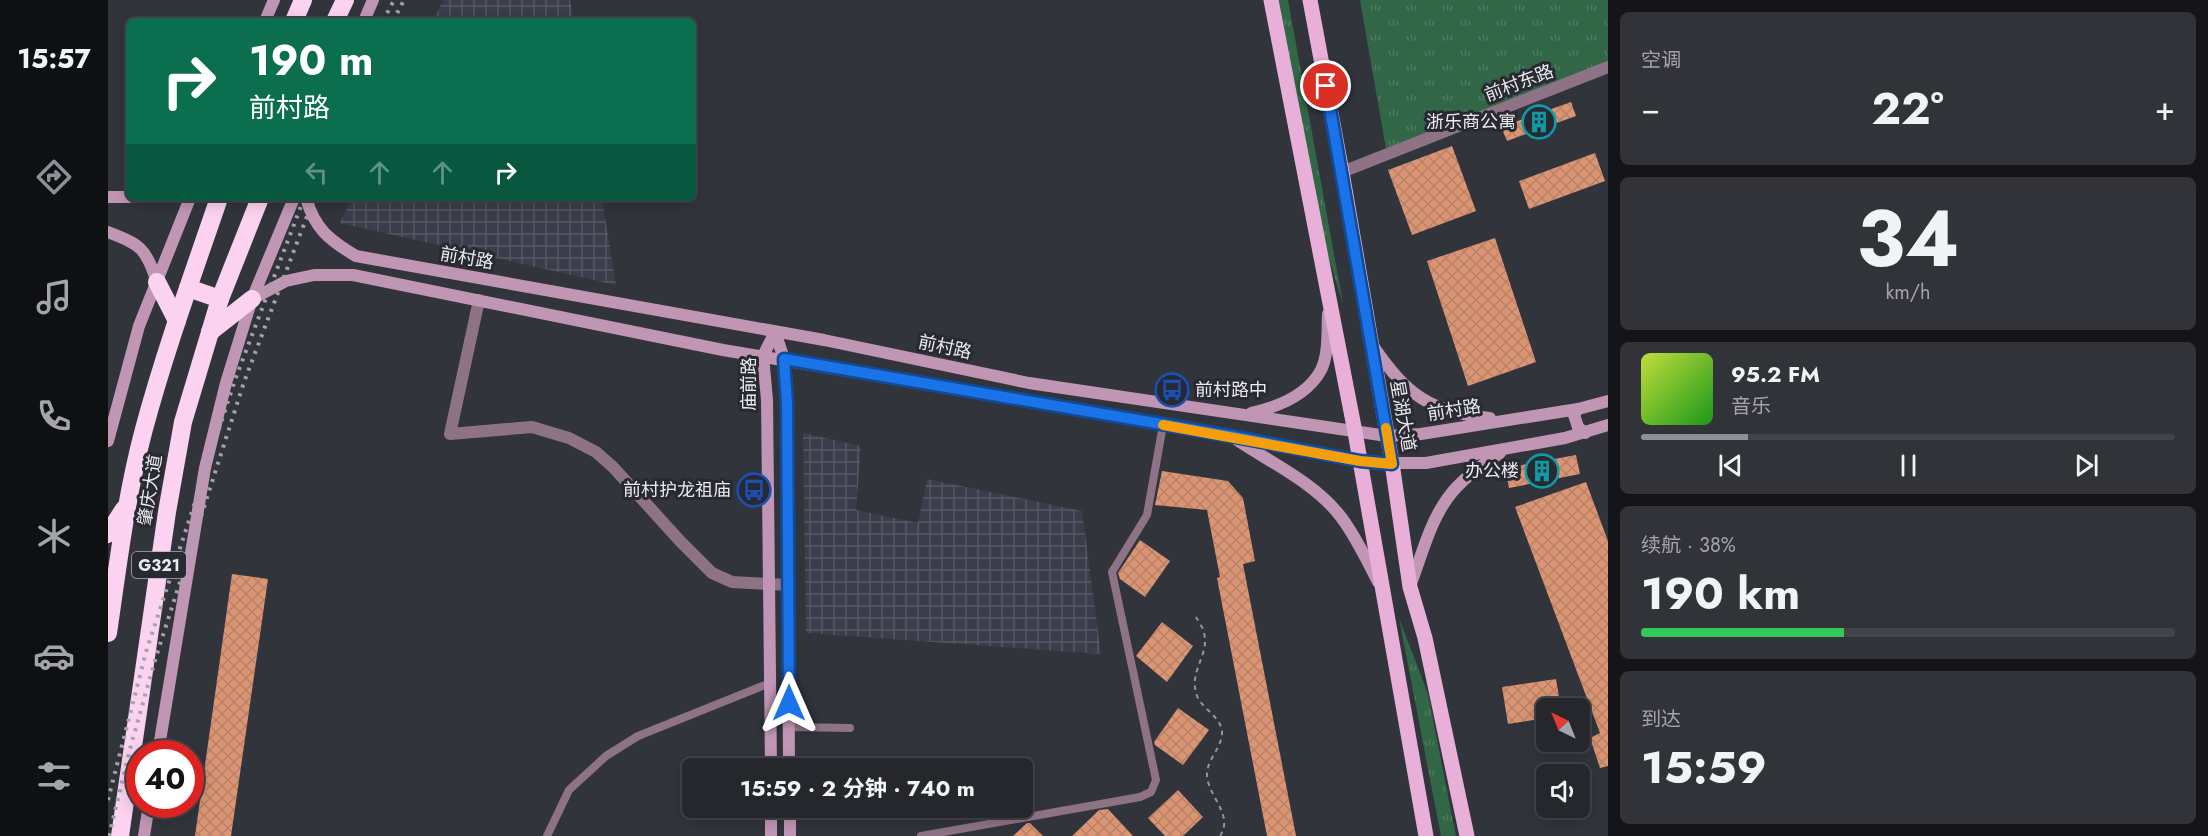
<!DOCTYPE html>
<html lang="zh">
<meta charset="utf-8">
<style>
:root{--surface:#26272d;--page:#323339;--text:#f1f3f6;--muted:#a4a5aa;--line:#424449;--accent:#8c9099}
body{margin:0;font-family:Jost,"Noto Sans SC",sans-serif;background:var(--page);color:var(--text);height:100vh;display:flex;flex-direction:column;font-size:22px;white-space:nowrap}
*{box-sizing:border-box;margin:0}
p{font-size:20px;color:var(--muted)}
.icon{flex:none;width:33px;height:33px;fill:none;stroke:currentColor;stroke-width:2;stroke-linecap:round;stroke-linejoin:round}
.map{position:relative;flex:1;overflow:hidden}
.side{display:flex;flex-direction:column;gap:12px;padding:12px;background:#151519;width:600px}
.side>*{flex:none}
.top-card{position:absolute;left:18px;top:18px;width:570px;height:183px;border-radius:9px;box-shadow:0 3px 15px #0003,0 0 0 2px var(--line);background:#0b6e4f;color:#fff;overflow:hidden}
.needle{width:39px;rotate:317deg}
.buttons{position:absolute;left:1428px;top:698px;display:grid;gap:12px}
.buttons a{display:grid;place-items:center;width:54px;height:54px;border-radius:9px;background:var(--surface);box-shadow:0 3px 15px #0003,0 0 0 2px var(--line);font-size:30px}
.speed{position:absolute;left:18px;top:740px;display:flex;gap:12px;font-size:30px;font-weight:700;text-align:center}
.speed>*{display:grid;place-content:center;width:78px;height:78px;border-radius:50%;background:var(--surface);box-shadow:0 3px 15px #0003,0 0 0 2px var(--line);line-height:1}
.speed .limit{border:9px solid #d22;background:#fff;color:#111}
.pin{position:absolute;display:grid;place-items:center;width:51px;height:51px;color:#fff;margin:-26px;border:3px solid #fff;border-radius:50%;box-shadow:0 2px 6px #0007}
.me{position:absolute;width:66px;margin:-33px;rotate:0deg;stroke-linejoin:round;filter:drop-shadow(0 0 4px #0008)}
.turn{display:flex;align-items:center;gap:21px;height:126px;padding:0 24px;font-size:27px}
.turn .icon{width:78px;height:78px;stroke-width:2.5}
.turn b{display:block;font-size:42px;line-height:51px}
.lanes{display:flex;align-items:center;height:57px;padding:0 24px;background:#0003;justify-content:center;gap:30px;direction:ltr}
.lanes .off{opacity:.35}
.big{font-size:45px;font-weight:700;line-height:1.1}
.side .widget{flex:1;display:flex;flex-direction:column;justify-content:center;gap:9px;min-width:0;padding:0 21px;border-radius:9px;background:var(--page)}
.side .dial{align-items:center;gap:0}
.dial b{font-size:78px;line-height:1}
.song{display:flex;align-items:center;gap:18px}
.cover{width:72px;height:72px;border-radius:9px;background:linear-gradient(135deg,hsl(70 70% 55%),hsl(120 70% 35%))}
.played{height:6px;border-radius:3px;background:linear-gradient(90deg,var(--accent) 20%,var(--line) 20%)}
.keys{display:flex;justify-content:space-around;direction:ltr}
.heat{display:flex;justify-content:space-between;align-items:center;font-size:33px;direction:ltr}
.charge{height:9px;border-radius:4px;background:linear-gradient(90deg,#34c759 38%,var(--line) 0)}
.trip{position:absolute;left:574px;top:758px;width:351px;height:60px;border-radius:9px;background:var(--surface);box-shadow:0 3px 15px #0003,0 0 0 2px var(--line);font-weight:700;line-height:60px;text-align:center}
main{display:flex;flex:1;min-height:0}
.dock{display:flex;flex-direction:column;width:108px;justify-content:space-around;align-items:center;background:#0f1012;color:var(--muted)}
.dock .icon{width:42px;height:42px}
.dock .on{color:var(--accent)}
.dock b{font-size:27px;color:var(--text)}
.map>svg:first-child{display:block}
.industrial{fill:url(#industrial-grid)}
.grass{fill:url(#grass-tufts)}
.building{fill:url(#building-cross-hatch)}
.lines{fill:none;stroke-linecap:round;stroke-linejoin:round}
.path{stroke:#95969d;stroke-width:2;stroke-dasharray:4.5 4.5;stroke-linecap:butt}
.lane{stroke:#8e7387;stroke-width:8}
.street{stroke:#8e7387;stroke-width:12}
.secondary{stroke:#c196b5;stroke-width:12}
.primary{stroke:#e8b0d9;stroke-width:15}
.highway{stroke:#fbd3f0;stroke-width:18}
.rail{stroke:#a3a4aa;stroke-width:4;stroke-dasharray:3 6;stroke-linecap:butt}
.route-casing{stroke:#114b97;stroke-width:15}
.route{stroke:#1a73e8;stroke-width:10}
.slow{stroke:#f59e0b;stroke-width:10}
.labels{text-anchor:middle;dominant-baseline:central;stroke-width:6;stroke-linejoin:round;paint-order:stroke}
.shield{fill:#292a31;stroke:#afb0b6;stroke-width:1.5}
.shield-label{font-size:16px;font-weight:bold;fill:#e9eaef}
.street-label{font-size:18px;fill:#e9eaef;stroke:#292a31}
.poi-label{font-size:18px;fill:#e9eaef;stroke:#292a31;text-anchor:end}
</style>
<main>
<nav class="dock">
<b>15:57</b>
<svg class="icon on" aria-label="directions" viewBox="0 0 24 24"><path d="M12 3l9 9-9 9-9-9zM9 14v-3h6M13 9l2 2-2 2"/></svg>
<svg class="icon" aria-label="music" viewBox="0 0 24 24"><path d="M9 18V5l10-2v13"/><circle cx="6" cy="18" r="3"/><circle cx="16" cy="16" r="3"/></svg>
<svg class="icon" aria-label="phone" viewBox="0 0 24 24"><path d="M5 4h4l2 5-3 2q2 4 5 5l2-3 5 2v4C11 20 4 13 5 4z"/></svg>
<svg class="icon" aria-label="climate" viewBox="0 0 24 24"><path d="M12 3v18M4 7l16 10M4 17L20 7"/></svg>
<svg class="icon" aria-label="car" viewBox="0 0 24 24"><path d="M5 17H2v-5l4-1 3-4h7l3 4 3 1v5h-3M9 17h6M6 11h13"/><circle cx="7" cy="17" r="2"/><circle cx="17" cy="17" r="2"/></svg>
<svg class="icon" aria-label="filters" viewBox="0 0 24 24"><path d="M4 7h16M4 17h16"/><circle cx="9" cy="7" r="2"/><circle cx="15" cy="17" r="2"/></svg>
</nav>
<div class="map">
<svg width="1500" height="836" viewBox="0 0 1500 836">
<defs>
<pattern id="industrial-grid" width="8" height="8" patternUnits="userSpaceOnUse" patternTransform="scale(1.5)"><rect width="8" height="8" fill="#3a3d4a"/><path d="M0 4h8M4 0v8" fill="none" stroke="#565964"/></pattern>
<pattern id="grass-tufts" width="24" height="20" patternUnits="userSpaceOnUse" patternTransform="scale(1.5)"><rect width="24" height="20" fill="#316646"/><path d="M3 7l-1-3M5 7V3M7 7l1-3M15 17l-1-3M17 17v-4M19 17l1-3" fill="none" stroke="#4f7c61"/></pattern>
<pattern id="building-cross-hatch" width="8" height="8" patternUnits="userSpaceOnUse" patternTransform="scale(1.5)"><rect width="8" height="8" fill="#dc9573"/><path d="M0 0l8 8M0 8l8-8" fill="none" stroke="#b68168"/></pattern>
</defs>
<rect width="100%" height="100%" fill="#32343c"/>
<g class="industrial">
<path d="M335,0H462L466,21H325Z"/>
<path d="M244,198H494L508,285L232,223Z"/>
<path d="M695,433L753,446L748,510L810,523L819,479L974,511L993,654L698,633Z"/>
</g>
<g class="grass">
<path d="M1165,0H1180L1235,304L1205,206Z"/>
<path d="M1252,0H1500V64L1278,149Z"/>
<path d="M1291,618L1320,694L1348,836H1333Z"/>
</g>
<g class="building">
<path d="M1463,102L1468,116L1399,141L1393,127Z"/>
<path d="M1344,146L1368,211L1304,235L1280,170Z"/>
<path d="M1487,153L1497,181L1421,209L1411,181Z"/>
<path d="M1387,238L1428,362L1360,386L1319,261Z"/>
<path d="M1468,455L1472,474L1401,488L1397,468Z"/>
<path d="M1054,471L1120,481L1135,498L1147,561L1135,564L1188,836H1159L1109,578L1112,577L1099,510L1047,505Z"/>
<path d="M1478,482L1500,541V766L1492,768L1482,738L1492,733L1407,507Z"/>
<path d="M1032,540L1062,561L1037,597L1012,579L1010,573Z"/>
<path d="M124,574L160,579L123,836H87Z"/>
<path d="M1054,622L1085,646L1059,682L1028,656Z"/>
<path d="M1448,679L1453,708H1438V718L1400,724L1394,687Z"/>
<path d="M1070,708L1101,730L1075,765L1047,745L1046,742Z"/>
<path d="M1070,790L1095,817L1075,836H1057L1040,818Z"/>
<path d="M1000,809L1025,836H964L991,810Z"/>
<path d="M919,823H922L935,836H905Z"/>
</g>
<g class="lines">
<path class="path" d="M1088,617C1090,621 1095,627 1096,633C1102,655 1080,671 1089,696C1094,709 1114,717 1114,733C1114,748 1098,760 1099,776C1101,798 1126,815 1112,836"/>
<g class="lane">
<path d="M681,727L742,728"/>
<path d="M439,836L461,790L498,756L530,736L662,683"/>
<path d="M813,836L1032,797L1043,792L1048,780L1004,572L1039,515L1055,425"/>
</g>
<g class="street">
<path d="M1234,172L1500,67"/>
<path d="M371,300L342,434L424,427L461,438L488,452L505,467L572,541L604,573L624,582L680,585"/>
</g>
<g class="secondary">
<path d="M157,21L166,0"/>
<path d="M256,21L265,0"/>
<path d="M0,197H21"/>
<path d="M198,198C207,229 221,240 248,256L716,340L921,383L1279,436L1313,434L1470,409L1500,401"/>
<path d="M0,232C34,245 37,248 49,282"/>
<path d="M144,299L178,281L206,275H245L615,350L1123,436L1252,461L1284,463H1318L1457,438L1500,425"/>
<path d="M667,332L676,359L679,404L681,768"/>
<path d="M1265,346C1299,395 1321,412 1382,418"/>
<path d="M1470,409L1466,415L1470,427L1477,433"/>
<path d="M1143,413C1170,407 1199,396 1213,370C1221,354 1219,332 1220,314"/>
<path d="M1129,440C1165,464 1207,483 1233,517C1248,537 1259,560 1270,582"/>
<path d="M0,441L31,326L82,198"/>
<path d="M1302,586C1313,558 1321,524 1339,499C1353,479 1373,466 1392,453"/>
<path d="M50,753L97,468L118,383L144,299L186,198"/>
<path d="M663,768L659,400L655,356L667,332"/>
<path d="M663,807V836"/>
<path d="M682,807V836"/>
<path d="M36,836L41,804"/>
</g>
<g class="primary">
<path d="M1163,0L1247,432L1318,836"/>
<path d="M1202,0L1234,172L1284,463L1302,587L1317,638L1359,836"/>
</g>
<g class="highway">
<path d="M186,21L195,0"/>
<path d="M227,21L237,0"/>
<path d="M49,282L69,321"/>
<path d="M80,288L112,299"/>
<path d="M102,332L144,299"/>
<path d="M0,534L16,509"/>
<path d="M0,633C10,565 18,496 36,429C57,351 85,274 111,198"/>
<path d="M12,836L59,512L75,422L112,299L152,198"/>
</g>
<g class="rail">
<path d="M275,21L286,0"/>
<path d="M285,21L296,0"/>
<path d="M0,800L38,652L127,380L196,198"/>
<path d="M1,836L23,745L48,657L136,382L206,198"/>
</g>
</g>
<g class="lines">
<defs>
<path id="route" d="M681,703L679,404L676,359L1123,436L1252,461L1284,464L1218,86"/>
</defs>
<use href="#route" class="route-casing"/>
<use href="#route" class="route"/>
<path class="slow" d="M1055,425L1252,461L1284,464L1278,428"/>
</g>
<defs>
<symbol id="building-ring" viewBox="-11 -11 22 22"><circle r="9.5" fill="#292a31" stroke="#0f9aa8" stroke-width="1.5"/><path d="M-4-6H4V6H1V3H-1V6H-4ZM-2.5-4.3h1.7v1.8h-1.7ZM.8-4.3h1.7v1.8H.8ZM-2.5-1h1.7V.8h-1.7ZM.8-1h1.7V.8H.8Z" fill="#0f9aa8"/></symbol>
<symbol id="bus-ring" viewBox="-11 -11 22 22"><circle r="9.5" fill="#292a31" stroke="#1a4fb4" stroke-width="1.5"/><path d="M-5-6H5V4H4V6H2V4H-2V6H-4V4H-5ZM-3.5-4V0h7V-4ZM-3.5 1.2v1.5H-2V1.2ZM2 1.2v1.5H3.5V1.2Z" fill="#1a4fb4"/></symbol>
</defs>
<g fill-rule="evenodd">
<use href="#building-ring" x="1412" y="103" width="38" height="38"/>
<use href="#bus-ring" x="1045" y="371" width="38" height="38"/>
<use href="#building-ring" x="1415" y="452" width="38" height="38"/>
<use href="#bus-ring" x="627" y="471" width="38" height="38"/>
</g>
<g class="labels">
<rect class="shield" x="24" y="552" width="54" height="26" rx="4.5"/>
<g class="shield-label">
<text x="51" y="565">G321</text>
</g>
<g class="street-label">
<text transform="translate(1411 83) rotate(-21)">前村东路</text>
<text transform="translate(359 258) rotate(10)">前村路</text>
<text transform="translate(837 347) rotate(12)">前村路</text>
<text transform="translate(641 384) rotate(-90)">庙前路</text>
<text transform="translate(1346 410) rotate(-9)">前村路</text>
<text transform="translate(1295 416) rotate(80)">星湖大道</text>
<text transform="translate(42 490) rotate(-81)">肇庆大道</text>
</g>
<g class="poi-label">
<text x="1408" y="122">浙乐商公寓</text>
<text x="1087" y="390" text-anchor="start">前村路中</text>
<text x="1411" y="471">办公楼</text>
<text x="623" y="490">前村护龙祖庙</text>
</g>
</g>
</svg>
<div class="buttons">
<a><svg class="needle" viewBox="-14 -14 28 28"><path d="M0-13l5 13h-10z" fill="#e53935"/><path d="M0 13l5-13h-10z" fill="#a4a5aa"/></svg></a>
<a><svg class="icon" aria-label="sound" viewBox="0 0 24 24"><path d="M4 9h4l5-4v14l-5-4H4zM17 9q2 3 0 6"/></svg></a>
</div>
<div class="speed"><div class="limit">40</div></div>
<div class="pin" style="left:1218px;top:86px;background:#d93025"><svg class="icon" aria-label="arrive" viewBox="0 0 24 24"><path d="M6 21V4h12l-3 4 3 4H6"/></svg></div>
<svg class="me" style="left:681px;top:703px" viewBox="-20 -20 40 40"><path d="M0-17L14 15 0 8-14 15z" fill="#1a73e8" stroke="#fff" stroke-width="4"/></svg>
<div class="trip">15:59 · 2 分钟 · 740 m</div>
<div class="top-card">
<div class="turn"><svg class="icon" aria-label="right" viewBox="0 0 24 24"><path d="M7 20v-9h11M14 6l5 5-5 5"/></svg><div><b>190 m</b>前村路</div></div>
<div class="lanes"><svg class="icon off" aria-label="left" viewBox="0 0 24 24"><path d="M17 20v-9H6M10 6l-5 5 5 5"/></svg><svg class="icon off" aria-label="ahead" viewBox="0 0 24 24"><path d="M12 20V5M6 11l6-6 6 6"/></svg><svg class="icon off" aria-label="ahead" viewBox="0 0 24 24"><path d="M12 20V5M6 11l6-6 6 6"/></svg><svg class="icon" aria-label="right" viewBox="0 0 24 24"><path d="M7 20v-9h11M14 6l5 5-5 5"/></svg></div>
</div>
</div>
<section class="side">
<div class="widget"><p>空调</p>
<div class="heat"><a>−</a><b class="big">22°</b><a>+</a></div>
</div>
<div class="widget dial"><b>34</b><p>km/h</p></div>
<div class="widget">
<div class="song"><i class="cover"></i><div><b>95.2 FM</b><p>音乐</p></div></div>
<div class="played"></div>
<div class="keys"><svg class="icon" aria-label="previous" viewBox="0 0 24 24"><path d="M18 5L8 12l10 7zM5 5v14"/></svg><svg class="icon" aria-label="pause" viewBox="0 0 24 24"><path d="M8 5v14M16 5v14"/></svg><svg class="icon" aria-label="next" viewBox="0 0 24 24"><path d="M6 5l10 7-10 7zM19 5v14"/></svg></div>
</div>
<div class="widget"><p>续航 · 38%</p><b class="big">190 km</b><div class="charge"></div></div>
<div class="widget"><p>到达</p><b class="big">15:59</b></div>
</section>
</main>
